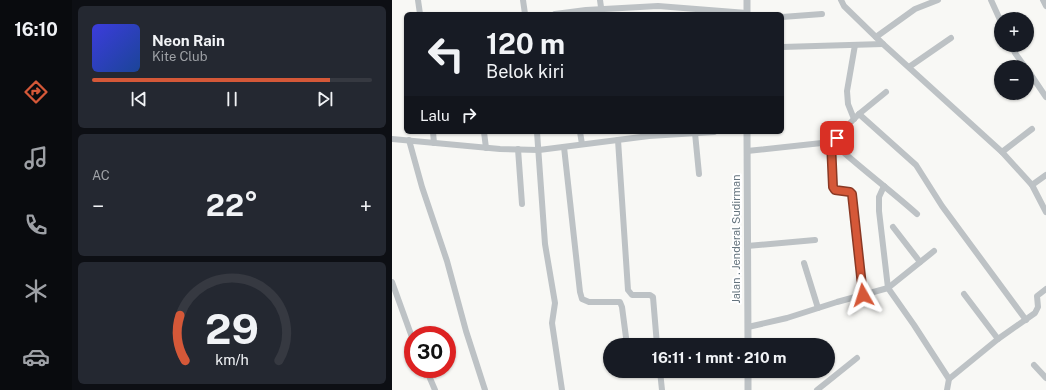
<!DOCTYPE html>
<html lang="id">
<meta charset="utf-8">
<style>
:root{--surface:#171b24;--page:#242831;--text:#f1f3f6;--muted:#9ea1a6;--line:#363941;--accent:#d55838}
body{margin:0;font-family:"Public Sans",sans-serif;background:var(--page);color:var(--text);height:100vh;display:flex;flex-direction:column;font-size:15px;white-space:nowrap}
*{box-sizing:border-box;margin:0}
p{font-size:13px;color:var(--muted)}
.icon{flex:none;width:22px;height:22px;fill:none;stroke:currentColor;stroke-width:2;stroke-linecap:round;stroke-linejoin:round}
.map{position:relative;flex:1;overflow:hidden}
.sheet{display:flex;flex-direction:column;gap:6px;padding:6px;background:#0d0f14;width:320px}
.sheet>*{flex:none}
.hud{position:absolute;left:12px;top:12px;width:380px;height:122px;border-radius:6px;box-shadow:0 1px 3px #0004;background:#171b24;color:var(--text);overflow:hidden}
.tools{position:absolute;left:602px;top:12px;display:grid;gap:8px}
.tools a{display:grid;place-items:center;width:40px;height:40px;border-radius:50%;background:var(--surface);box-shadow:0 1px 3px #0004;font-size:20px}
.speed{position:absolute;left:12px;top:326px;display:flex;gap:8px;font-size:20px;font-weight:700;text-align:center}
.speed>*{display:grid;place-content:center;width:52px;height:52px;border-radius:50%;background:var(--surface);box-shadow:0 1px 3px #0004;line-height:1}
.speed .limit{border:6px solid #d22;background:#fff;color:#111}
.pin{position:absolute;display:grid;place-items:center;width:34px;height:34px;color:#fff;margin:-17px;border-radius:8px;box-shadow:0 2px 6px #0006}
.me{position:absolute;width:44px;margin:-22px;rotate:354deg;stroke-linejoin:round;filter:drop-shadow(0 0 3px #0008)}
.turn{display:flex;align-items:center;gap:14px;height:84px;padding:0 16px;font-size:18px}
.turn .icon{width:52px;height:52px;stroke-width:2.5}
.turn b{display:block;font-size:28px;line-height:34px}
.then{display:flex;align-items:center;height:38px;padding:0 16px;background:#0003;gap:8px;font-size:15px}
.big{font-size:30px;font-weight:700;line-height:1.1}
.sheet .widget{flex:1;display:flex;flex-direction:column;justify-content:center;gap:6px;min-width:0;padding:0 14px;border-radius:6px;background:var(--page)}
.sheet .dial{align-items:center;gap:0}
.dial svg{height:104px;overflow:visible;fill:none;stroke:var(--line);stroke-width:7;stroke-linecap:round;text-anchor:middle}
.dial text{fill:var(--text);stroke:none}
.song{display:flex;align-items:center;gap:12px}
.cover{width:48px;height:48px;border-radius:6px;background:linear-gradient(135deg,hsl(240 70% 55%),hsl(220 70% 35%))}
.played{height:4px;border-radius:2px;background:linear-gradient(90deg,var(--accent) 85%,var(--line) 85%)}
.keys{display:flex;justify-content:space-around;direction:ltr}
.heat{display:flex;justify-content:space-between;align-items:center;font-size:22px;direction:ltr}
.trip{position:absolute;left:211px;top:338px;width:232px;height:40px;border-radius:20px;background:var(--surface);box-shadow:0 1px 3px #0004;font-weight:700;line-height:40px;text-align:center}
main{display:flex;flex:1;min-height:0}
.dock{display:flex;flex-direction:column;width:72px;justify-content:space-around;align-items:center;background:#090b0e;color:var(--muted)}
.dock .icon{width:28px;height:28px}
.dock .on{color:var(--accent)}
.dock b{font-size:18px;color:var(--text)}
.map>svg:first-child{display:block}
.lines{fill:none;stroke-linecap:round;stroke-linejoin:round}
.minor{stroke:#bdc2c5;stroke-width:6}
.tertiary{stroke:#bdc2c5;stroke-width:7}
.route-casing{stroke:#8a3924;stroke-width:10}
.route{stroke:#d55838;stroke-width:7}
.labels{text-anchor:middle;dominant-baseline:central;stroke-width:4;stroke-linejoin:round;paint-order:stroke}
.street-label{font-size:11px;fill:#65747e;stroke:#fff}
</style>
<main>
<nav class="dock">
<b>16:10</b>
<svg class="icon on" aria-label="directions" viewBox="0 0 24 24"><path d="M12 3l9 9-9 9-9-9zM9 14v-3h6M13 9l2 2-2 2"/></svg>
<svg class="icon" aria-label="music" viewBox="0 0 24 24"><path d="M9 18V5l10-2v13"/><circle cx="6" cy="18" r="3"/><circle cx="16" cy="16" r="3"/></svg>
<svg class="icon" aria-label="phone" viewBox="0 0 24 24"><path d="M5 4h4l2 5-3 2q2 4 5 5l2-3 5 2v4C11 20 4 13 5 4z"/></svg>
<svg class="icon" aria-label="climate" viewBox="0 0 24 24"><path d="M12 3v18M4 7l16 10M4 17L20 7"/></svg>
<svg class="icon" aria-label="car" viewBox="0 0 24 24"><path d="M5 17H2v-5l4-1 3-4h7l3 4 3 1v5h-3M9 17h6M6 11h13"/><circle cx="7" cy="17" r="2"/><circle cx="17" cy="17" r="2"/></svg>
</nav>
<section class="sheet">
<div class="widget">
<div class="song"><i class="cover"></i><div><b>Neon Rain</b><p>Kite Club</p></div></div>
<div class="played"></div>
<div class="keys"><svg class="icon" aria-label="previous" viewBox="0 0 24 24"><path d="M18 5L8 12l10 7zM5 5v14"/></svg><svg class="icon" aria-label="pause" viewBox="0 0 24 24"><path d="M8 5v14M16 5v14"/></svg><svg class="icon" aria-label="next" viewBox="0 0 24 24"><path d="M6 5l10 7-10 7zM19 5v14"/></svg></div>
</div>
<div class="widget"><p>AC</p>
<div class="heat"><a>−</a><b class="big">22°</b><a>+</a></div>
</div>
<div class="widget dial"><svg viewBox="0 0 100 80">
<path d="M14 69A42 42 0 1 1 86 69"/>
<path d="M14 69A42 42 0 0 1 10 34" stroke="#d55838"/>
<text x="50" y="56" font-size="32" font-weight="700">29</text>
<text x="50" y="72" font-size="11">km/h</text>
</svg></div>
</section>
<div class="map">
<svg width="654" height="390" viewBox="0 0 654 390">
<rect width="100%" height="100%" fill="#f8f8f5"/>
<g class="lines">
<g class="minor">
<path d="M26,0L28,14"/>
<path d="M131,0L133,14"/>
<path d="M208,0L210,14"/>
<path d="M449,0L452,6L491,44L610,152L640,185L654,212"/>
<path d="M599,0L609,22"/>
<path d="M651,0L654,6"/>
<path d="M163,14L194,10L266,6L355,13"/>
<path d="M390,17L430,14"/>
<path d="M484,37L523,9L546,0"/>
<path d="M619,45L623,53L633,67"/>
<path d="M390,47L491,44"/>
<path d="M517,67L559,38"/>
<path d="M635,69L654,97"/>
<path d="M467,114L524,165L550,206L634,320"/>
<path d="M462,119L456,104L455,91L463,45"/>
<path d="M41,132L42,143"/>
<path d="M92,132L94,148"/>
<path d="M145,132L153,244L163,303L160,323L170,390"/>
<path d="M188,132L190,144"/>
<path d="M303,133L307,174"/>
<path d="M0,139L108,149L147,150L257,136L322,132"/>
<path d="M17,140L30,187L55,261L74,331L93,390"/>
<path d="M226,140L236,290L240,295H258L261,297L265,345"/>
<path d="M439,142L441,188L443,190L459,192L460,194L471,295"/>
<path d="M440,142C467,167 497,189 525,214"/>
<path d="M172,147L188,292L190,299L197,302H228L230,307L235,345"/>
<path d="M126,149L130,204"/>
<path d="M355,151L439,142L467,114L494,92"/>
<path d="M610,152L640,129"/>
<path d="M640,185L654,175"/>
<path d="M492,186L487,197V211L496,288L522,325L557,379"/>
<path d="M501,227L528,262"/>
<path d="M355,246L423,240"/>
<path d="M412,263L426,308"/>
<path d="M0,282L21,340"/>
<path d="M572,294L606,339"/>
<path d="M356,327L395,318L445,302L496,288L542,251"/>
<path d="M642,365L654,378"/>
<path d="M34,369L43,390"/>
<path d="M268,371L270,390"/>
<path d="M425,390L465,358"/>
<path d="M555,390L557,379L606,339L643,313L646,307L645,296L654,289"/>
</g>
<g class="tertiary">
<path d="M355,14V0"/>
<path d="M355,132L356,345"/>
<path d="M356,371V390"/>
</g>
</g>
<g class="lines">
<defs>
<path id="route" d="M445,138L439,142L441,187L443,190L458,192L460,194L471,295"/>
</defs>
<use href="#route" class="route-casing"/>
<use href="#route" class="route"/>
</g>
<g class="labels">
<g class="street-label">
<text transform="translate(344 239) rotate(-90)">Jalan . Jenderal Sudirman</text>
</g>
</g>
</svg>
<div class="tools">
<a>+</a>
<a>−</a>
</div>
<div class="speed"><div class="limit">30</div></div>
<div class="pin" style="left:445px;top:138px;background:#d93025"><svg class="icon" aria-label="arrive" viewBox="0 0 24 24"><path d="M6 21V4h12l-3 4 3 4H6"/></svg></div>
<svg class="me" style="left:471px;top:295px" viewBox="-20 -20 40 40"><path d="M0-17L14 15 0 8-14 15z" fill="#d55838" stroke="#fff" stroke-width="4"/></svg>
<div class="trip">16:11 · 1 mnt · 210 m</div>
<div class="hud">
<div class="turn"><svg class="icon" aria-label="left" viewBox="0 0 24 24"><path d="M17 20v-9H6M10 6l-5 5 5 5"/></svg><div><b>120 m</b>Belok kiri</div></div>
<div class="then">Lalu<svg class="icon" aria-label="right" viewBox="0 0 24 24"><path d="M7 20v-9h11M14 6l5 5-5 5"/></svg></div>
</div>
</div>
</main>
